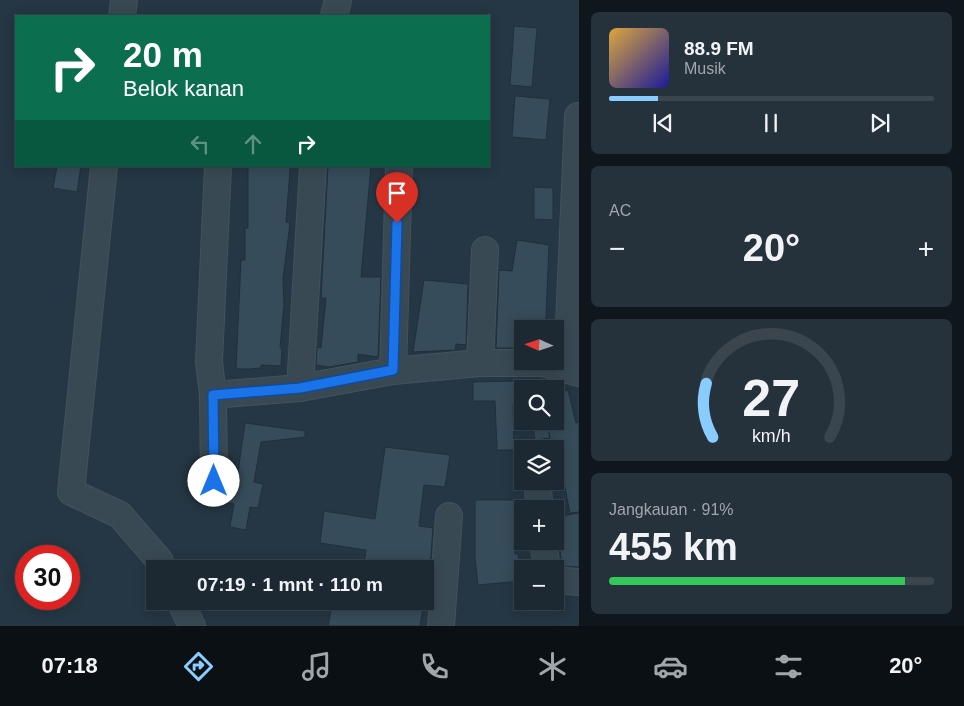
<!DOCTYPE html>
<html lang="id">
<meta charset="utf-8">
<style>
:root{--surface:#1c2933;--page:#25313b;--text:#f1f3f6;--muted:#a0a6ac;--line:#3a454e;--accent:#89ccff}
body{margin:0;font-family:Helvetica,sans-serif;background:var(--page);color:var(--text);height:100vh;display:flex;flex-direction:column;font-size:19px;white-space:nowrap}
*{box-sizing:border-box;margin:0}
p{font-size:16px;color:var(--muted)}
.icon{flex:none;width:28px;height:28px;fill:none;stroke:currentColor;stroke-width:2;stroke-linecap:round;stroke-linejoin:round}
.map{position:relative;flex:1;overflow:hidden}
.panel{display:flex;flex-direction:column;gap:12px;padding:12px;background:#0f171c;width:385px}
.panel>*{flex:none}
.banner{position:absolute;left:15px;top:15px;width:475px;height:152px;border-radius:0px;box-shadow:0 2px 12px #0003,0 0 0 1px var(--line);background:#0b6e4f;color:#fff;overflow:hidden}
.needle{width:32px;rotate:273deg}
.controls{position:absolute;left:514px;top:320px;display:grid;gap:10px}
.controls a{display:grid;place-items:center;width:50px;height:50px;border-radius:0px;background:var(--surface);box-shadow:0 2px 12px #0003,0 0 0 1px var(--line);font-size:25px}
.speed{position:absolute;left:15px;top:545px;display:flex;gap:10px;font-size:25px;font-weight:700;text-align:center}
.speed>*{display:grid;place-content:center;width:65px;height:65px;border-radius:50%;background:var(--surface);box-shadow:0 2px 12px #0003,0 0 0 1px var(--line);line-height:1}
.speed .limit{border:8px solid #d22;background:#fff;color:#111}
.pin{position:absolute;display:grid;place-items:center;width:42px;height:42px;color:#fff;margin:-51px -21px;border-radius:50% 50% 50% 0;rotate:-45deg;box-shadow:0 0 5px #0007}
.pin .icon{rotate:45deg}
.me{position:absolute;width:55px;margin:-28px;rotate:0deg;stroke-linejoin:round;filter:drop-shadow(0 0 4px #0008)}
.turn{display:flex;align-items:center;gap:18px;height:105px;padding:0 25px;font-size:22px}
.turn .icon{width:65px;height:65px;stroke-width:2.5}
.turn b{display:block;font-size:35px;line-height:42px}
.lanes{display:flex;align-items:center;height:48px;padding:0 25px;background:#0003;justify-content:center;gap:25px;direction:ltr}
.lanes .off{opacity:.35}
.big{font-size:38px;font-weight:800;line-height:1.1}
.panel .card{flex:1;display:flex;flex-direction:column;justify-content:center;gap:8px;min-width:0;padding:0 18px;border-radius:8px;background:var(--page)}
.panel .dial{align-items:center;gap:0}
.dial svg{height:130px;overflow:visible;fill:none;stroke:var(--line);stroke-width:7;stroke-linecap:round;text-anchor:middle}
.dial text{fill:var(--text);stroke:none}
.song{display:flex;align-items:center;gap:15px}
.cover{width:60px;height:60px;border-radius:8px;background:linear-gradient(135deg,hsl(40 70% 55%),hsl(240 70% 35%))}
.played{height:5px;border-radius:2px;background:linear-gradient(90deg,var(--accent) 15%,var(--line) 15%)}
.keys{display:flex;justify-content:space-around;direction:ltr}
.heat{display:flex;justify-content:space-between;align-items:center;font-size:28px;direction:ltr}
.charge{height:8px;border-radius:4px;background:linear-gradient(90deg,#34c759 91%,var(--line) 0)}
.trip{position:absolute;left:146px;top:560px;width:288px;height:50px;border-radius:0px;background:var(--surface);box-shadow:0 2px 12px #0003,0 0 0 1px var(--line);font-weight:800;line-height:50px;text-align:center}
.tab-bar{display:flex;height:80px;justify-content:space-around;align-items:center;background:#0b1014;color:var(--muted)}
.tab-bar .icon{width:35px;height:35px}
.tab-bar .current{color:var(--accent)}
.tab-bar b{font-size:22px;color:var(--text)}
main{display:flex;flex:1;min-height:0}
.map>svg:first-child{display:block}
.building{fill:#364c5a;stroke:#20303b}
.lines{fill:none;stroke-linecap:round;stroke-linejoin:round}
.minor-casing{stroke:#43525d;stroke-width:28}
.minor{stroke:#394953;stroke-width:26}
.route-casing{stroke:#114b97;stroke-width:12}
.route{stroke:#1a73e8;stroke-width:9}
</style>
<main>
<div class="map">
<svg width="579" height="626" viewBox="0 0 579 626">
<rect width="100%" height="100%" fill="#253744"/>
<g class="building">
<path d="M514,26L537,28L532,87L510,85Z"/>
<path d="M515,96L550,99L546,140L512,137Z"/>
<path d="M57,166H81L77,192L53,188Z"/>
<path d="M248,166H290V170L286,222L290,223L283,279L284,305L280,348H282L281,366L261,365V368L250,369H236L241,260H245V228H248Z"/>
<path d="M328,166H371L361,277H381L378,357L358,354V362L329,367L316,365L317,347L321,348L326,298H321Z"/>
<path d="M534,187L553,188V220L534,219Z"/>
<path d="M517,240L549,245L546,318L543,329H522L521,348H496L499,270L512,271Z"/>
<path d="M424,280L468,284L466,345L456,344L455,350L413,352Z"/>
<path d="M517,381L516,384L543,381L544,389H522V404L513,405L514,450H497L495,401H473V382Z"/>
<path d="M568,390L576,423L579,422V512L570,513L559,457L555,458V449H551L549,432L550,438L535,440L532,421H555V394Z"/>
<path d="M245,423L305,431V437L261,442L254,482L263,484L258,508L250,507L246,530L230,527L234,504L228,503L233,478L237,479Z"/>
<path d="M385,447L450,455L445,487L424,485L419,526L433,528L429,582L427,581L425,596V569H363L366,550L320,543L324,511L375,519Z"/>
<path d="M475,500H514L515,554H518L521,581L478,585L475,558Z"/>
<path d="M579,513V567L562,566L559,543L555,532V517Z"/>
<path d="M333,601H424L420,626H328Z"/>
</g>
<g class="lines">
<defs>
<g id="minor">
<path d="M122,16L124,0"/>
<path d="M334,16L338,0"/>
<path d="M104,166L71,492L120,515L159,560L163,569"/>
<path d="M480,363L485,250"/>
<path d="M567,370L578,116"/>
<path d="M393,371L399,166"/>
<path d="M300,388L313,166"/>
<path d="M213,395L300,388L393,371L480,363H543L579,373"/>
<path d="M214,481L213,395L209,362L218,166"/>
<path d="M538,491L540,509"/>
<path d="M543,541L547,569"/>
<path d="M555,580L579,582"/>
<path d="M180,601L192,626"/>
<path d="M441,626L449,516"/>
</g>
</defs>
<use href="#minor" class="minor-casing"/>
<use href="#minor" class="minor"/>
</g>
<g class="lines">
<defs>
<path id="route" d="M214,481L213,395L300,388L393,370L397,223"/>
</defs>
<use href="#route" class="route-casing"/>
<use href="#route" class="route"/>
</g>
</svg>
<div class="controls">
<a><svg class="needle" viewBox="-14 -14 28 28"><path d="M0-13l5 13h-10z" fill="#e53935"/><path d="M0 13l5-13h-10z" fill="#a0a6ac"/></svg></a>
<a><svg class="icon" aria-label="search" viewBox="0 0 24 24"><circle cx="10" cy="10" r="6"/><path d="M15 15l6 6"/></svg></a>
<a><svg class="icon" aria-label="layers" viewBox="0 0 24 24"><path d="M12 4l9 5-9 5-9-5zM3 14l9 5 9-5"/></svg></a>
<a>+</a>
<a>−</a>
</div>
<div class="speed"><div class="limit">30</div></div>
<div class="pin" style="left:397px;top:223px;background:#d93025"><svg class="icon" aria-label="arrive" viewBox="0 0 24 24"><path d="M6 21V4h12l-3 4 3 4H6"/></svg></div>
<svg class="me" style="left:214px;top:481px" viewBox="-20 -20 40 40"><circle r="19" fill="#fff"/><path d="M0-13L10 11 0 6-10 11z" fill="#1a73e8"/></svg>
<div class="trip">07:19 · 1 mnt · 110 m</div>
<div class="banner">
<div class="turn"><svg class="icon" aria-label="right" viewBox="0 0 24 24"><path d="M7 20v-9h11M14 6l5 5-5 5"/></svg><div><b>20 m</b>Belok kanan</div></div>
<div class="lanes"><svg class="icon off" aria-label="left" viewBox="0 0 24 24"><path d="M17 20v-9H6M10 6l-5 5 5 5"/></svg><svg class="icon off" aria-label="ahead" viewBox="0 0 24 24"><path d="M12 20V5M6 11l6-6 6 6"/></svg><svg class="icon" aria-label="right" viewBox="0 0 24 24"><path d="M7 20v-9h11M14 6l5 5-5 5"/></svg></div>
</div>
</div>
<section class="panel">
<div class="card">
<div class="song"><i class="cover"></i><div><b>88.9 FM</b><p>Musik</p></div></div>
<div class="played"></div>
<div class="keys"><svg class="icon" aria-label="previous" viewBox="0 0 24 24"><path d="M18 5L8 12l10 7zM5 5v14"/></svg><svg class="icon" aria-label="pause" viewBox="0 0 24 24"><path d="M8 5v14M16 5v14"/></svg><svg class="icon" aria-label="next" viewBox="0 0 24 24"><path d="M6 5l10 7-10 7zM19 5v14"/></svg></div>
</div>
<div class="card"><p>AC</p>
<div class="heat"><a>−</a><b class="big">20°</b><a>+</a></div>
</div>
<div class="card dial"><svg viewBox="0 0 100 80">
<path d="M14 69A42 42 0 1 1 86 69"/>
<path d="M14 69A42 42 0 0 1 10 36" stroke="#89ccff"/>
<text x="50" y="56" font-size="32" font-weight="700">27</text>
<text x="50" y="72" font-size="11">km/h</text>
</svg></div>
<div class="card"><p>Jangkauan · 91%</p><b class="big">455 km</b><div class="charge"></div></div>
</section>
</main>
<nav class="tab-bar">
<b>07:18</b>
<svg class="icon current" aria-label="directions" viewBox="0 0 24 24"><path d="M12 3l9 9-9 9-9-9zM9 14v-3h6M13 9l2 2-2 2"/></svg>
<svg class="icon" aria-label="music" viewBox="0 0 24 24"><path d="M9 18V5l10-2v13"/><circle cx="6" cy="18" r="3"/><circle cx="16" cy="16" r="3"/></svg>
<svg class="icon" aria-label="phone" viewBox="0 0 24 24"><path d="M5 4h4l2 5-3 2q2 4 5 5l2-3 5 2v4C11 20 4 13 5 4z"/></svg>
<svg class="icon" aria-label="climate" viewBox="0 0 24 24"><path d="M12 3v18M4 7l16 10M4 17L20 7"/></svg>
<svg class="icon" aria-label="car" viewBox="0 0 24 24"><path d="M5 17H2v-5l4-1 3-4h7l3 4 3 1v5h-3M9 17h6M6 11h13"/><circle cx="7" cy="17" r="2"/><circle cx="17" cy="17" r="2"/></svg>
<svg class="icon" aria-label="filters" viewBox="0 0 24 24"><path d="M4 7h16M4 17h16"/><circle cx="9" cy="7" r="2"/><circle cx="15" cy="17" r="2"/></svg>
<b>20°</b>
</nav>
